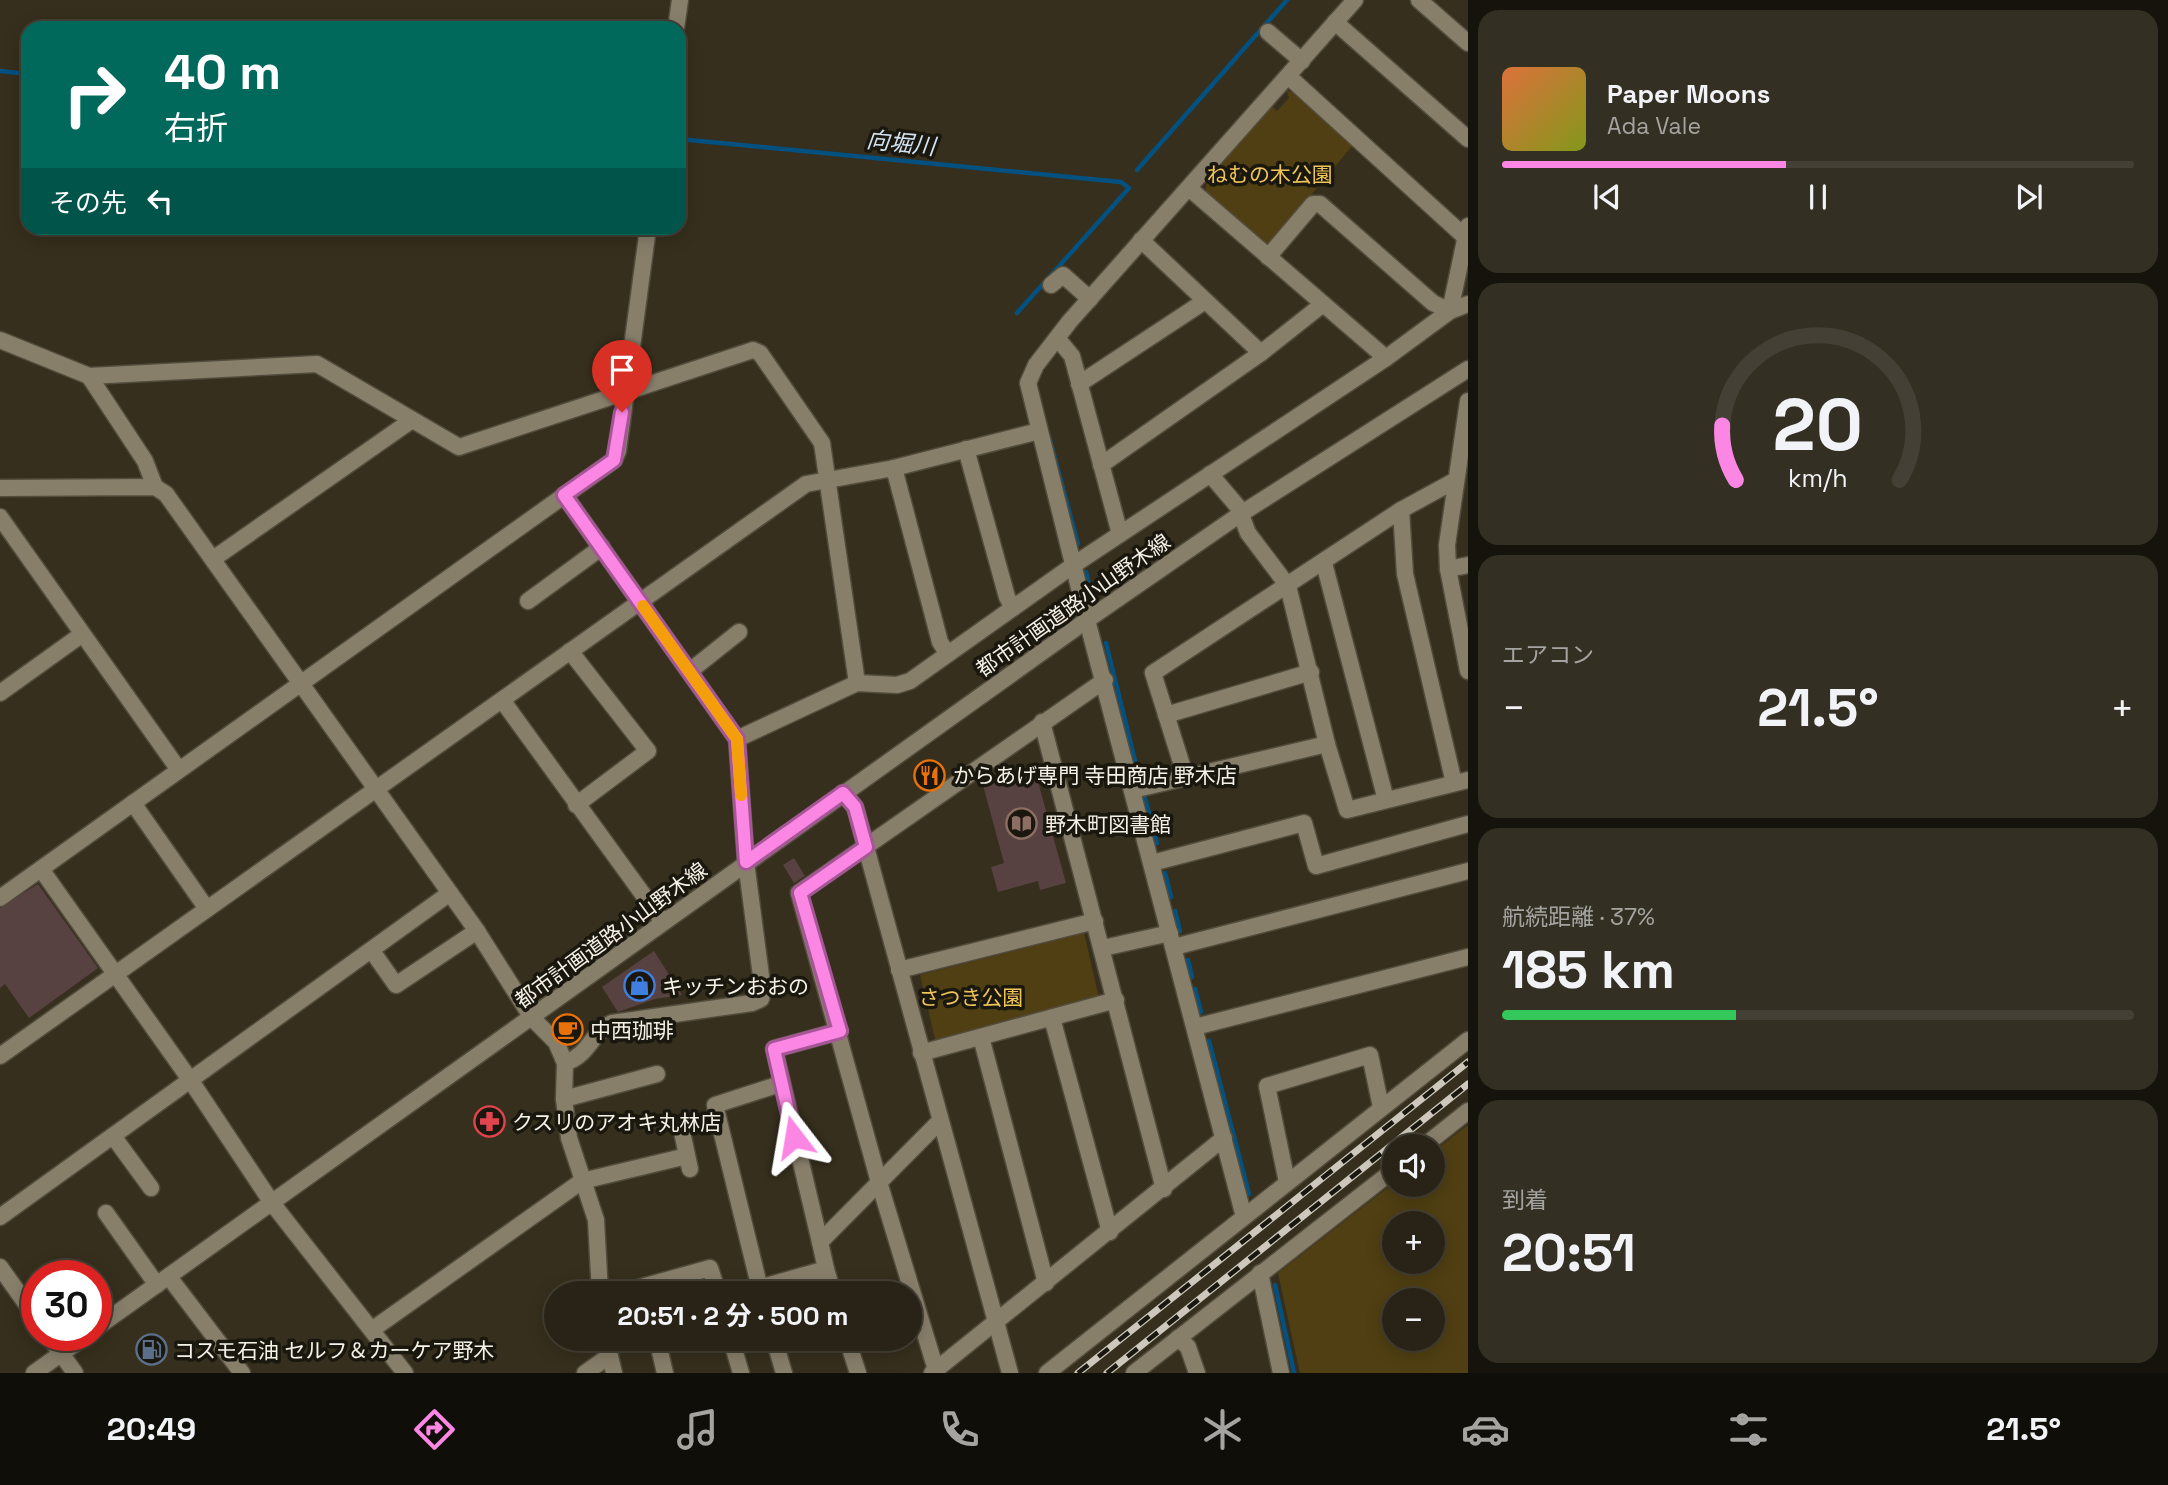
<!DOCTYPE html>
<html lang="ja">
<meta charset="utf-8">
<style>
:root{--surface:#282316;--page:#342f23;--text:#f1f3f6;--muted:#a5a4a1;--line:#444035;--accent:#fc86e4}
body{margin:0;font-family:"Space Grotesk","Noto Sans JP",sans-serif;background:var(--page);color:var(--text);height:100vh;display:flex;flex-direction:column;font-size:26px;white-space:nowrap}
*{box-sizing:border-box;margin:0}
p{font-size:23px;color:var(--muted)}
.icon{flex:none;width:38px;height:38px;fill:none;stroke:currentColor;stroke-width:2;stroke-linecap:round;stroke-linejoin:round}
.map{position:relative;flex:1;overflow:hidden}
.drawer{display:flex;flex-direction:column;gap:10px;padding:10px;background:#16130c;width:700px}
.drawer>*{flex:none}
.banner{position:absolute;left:21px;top:21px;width:665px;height:214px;border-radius:21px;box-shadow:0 4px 18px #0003,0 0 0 2px var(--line);background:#00695c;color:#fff;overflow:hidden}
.fabs{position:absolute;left:1382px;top:1134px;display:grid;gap:14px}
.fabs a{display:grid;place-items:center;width:63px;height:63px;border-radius:50%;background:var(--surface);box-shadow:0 4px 18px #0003,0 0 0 2px var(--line);font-size:35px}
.speed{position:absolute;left:21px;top:1260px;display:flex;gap:14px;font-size:35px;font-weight:700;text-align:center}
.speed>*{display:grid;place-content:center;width:91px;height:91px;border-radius:50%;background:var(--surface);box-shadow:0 4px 18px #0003,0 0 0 2px var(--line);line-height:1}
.speed .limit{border:10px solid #d22;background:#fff;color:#111}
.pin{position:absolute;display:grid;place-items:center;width:60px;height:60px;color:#fff;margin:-72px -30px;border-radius:50% 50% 50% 0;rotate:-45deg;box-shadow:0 0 7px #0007}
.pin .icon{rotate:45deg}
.me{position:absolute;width:77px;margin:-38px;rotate:346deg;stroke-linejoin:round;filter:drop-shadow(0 0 5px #0008)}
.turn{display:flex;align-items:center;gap:24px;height:147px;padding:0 28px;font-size:32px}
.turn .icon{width:91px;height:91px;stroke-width:2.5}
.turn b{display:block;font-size:49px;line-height:60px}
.then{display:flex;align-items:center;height:66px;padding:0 28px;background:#0003;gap:14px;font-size:26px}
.big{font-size:52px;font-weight:700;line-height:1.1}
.drawer .card{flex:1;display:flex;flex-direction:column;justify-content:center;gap:10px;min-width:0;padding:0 24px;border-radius:21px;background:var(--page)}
.drawer .dial{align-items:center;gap:0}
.dial svg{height:182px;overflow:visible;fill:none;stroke:var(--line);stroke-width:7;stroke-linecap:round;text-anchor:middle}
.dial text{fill:var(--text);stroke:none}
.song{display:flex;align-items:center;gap:21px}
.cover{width:84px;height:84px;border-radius:10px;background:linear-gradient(135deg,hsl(20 70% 55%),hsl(70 70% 35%))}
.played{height:7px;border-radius:4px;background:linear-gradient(90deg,var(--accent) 45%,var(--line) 45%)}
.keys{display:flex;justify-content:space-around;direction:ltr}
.heat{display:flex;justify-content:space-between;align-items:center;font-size:38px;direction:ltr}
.charge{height:10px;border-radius:5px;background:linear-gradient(90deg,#34c759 37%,var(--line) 0)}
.trip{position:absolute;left:544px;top:1281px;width:378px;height:70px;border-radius:35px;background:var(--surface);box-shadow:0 4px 18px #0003,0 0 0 2px var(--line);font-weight:700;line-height:70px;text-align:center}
.tab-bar{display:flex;height:112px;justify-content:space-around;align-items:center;background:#100e09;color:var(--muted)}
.tab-bar .icon{width:49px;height:49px}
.tab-bar .on{color:var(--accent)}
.tab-bar b{font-size:32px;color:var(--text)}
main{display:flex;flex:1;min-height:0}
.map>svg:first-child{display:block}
.green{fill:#503f12;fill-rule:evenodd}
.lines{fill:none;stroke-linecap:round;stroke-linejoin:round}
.stream{stroke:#025181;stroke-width:4.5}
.building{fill:#584241}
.minor-casing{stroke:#524c3c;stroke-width:19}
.minor{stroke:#887f6b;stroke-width:16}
.rail-casing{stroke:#cdc8bb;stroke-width:7}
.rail{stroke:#1a170f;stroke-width:4.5;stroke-dasharray:13;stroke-linecap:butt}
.route-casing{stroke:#a45794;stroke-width:18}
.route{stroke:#fc86e4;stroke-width:12}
.slow{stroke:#f59e0b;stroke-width:12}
.labels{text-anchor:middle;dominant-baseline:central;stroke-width:7;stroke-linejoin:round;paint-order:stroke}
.park-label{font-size:21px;fill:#efc458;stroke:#1a170f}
.street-label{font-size:21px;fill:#f7f2e7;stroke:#1a170f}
.poi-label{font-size:21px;fill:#f7f2e7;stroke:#1a170f;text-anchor:start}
.water-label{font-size:23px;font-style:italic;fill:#d2e2f1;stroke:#1a170f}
</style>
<main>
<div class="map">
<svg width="1468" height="1373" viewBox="0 0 1468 1373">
<rect width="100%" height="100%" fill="#362f1d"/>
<g class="green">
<path d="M1287,91L1293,92L1353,145L1269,245L1260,244L1205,193L1207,180L1271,106L1277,111L1289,98Z"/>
<path d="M1084,933L1099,998L936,1043L920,975Z"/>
<path d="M1468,1125V1373H1300L1278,1273L1395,1182V1185H1433V1152ZM1395,1223H1433V1262H1395ZM1395,1300H1433V1339H1395Z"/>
</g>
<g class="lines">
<g class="stream">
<path d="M0,71L28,74"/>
<path d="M679,139L1121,182L1129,188L1017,313"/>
<path d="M1137,170L1287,0"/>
<path d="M1049,436L1078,544"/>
<path d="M1086,572L1090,589"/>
<path d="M1106,643L1137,769"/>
<path d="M1145,798L1157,843"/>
<path d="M1165,873L1171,897"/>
<path d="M1175,911L1180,931"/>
<path d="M1188,960L1192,977"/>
<path d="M1195,989L1201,1012"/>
<path d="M1209,1041L1249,1194"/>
<path d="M1275,1285L1294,1373"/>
</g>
</g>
<g class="building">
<path d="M1035,771L1066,883L1040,890L1038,881L998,892L991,867L1004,863L983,785Z"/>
<path d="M794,858L805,876L794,883L783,865Z"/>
<path d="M38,884L98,968L29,1018L5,984L0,988V908Z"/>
<path d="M654,951L682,995L655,999L618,1012L602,987Z"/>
<path d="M619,1339H647L648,1345L622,1351Z"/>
</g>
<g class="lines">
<defs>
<g id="minor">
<path d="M1419,0L1468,43"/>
<path d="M1335,22L1468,139"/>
<path d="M676,28L680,0"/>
<path d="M1268,32L1302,61"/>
<path d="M1288,76L1464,236"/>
<path d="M1190,189L1386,358"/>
<path d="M1141,240L1261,353"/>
<path d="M1268,257L1313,204H1320L1433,303L1450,311L1468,226"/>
<path d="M1051,285L1063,275L1090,299"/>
<path d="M1057,338L1072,356L1120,534"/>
<path d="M0,340L89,376L317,364L459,447L753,350L760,353L822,443L857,683"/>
<path d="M89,376L145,461L155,487"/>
<path d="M1079,384L1205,301"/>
<path d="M1468,401L1447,545L1448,569L1468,671"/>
<path d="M966,449L1007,597L1013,608"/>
<path d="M1101,465L1261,353L1323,304"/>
<path d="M894,468L940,642L947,653"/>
<path d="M1210,474L1238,507L1248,533L1288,586L1327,744L1347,810L1468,780"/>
<path d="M0,488L155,487L166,494L477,931L532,1018L556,1042L565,1063L564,1099L569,1138L596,1220L600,1293"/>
<path d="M564,495L737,739L746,862L763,991L761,999L752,1003L612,1023C590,1033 591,1054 565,1063"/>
<path d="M1401,510L1456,480"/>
<path d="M0,517L179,770"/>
<path d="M213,559L412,420"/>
<path d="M1324,563L1386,800"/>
<path d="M1448,569L1468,565"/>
<path d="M528,601L602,547"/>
<path d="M570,651L648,751L576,805"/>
<path d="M690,671L739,632"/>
<path d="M0,693L81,635"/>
<path d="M502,700L663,922"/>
<path d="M1166,715L1311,672"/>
<path d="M1042,722L1164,1189"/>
<path d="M737,739L857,683L897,685L910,681L1075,564L1386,358L1450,311L1468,304"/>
<path d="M1186,778L1153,673L1401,510L1405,574L1454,783"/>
<path d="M1133,790L1327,744"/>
<path d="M843,793L855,807L1010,1373"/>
<path d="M133,803L207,909"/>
<path d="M1152,863L1304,823L1316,866L1468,824"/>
<path d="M41,869L191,1081L272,1203L405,1373"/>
<path d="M0,898L614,460L618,451L648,228"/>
<path d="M1174,947L1468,871"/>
<path d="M1103,948L1170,933"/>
<path d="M372,951L396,985L477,931"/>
<path d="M899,970L1095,921"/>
<path d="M1052,1018L1110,1232"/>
<path d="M1195,1027L1468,957"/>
<path d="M981,1037L1046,1283"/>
<path d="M921,1053L1116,1000"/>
<path d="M0,1056L806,484L894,468L1039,431"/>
<path d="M564,1099L657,1074"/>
<path d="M682,1132L690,1169"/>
<path d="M113,1136L151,1188"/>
<path d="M1424,1146L1468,1111"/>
<path d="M1287,1182L1267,1086L1370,1055L1381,1107"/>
<path d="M106,1213L157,1285"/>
<path d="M0,1217L450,893"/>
<path d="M1244,1217L1087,620L1028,383L1036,365L1070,321L1355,0"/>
<path d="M820,1242L774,1049L840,1031"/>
<path d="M0,1267L37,1319"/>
<path d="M826,1269L833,1293"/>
<path d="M1260,1273L1281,1373"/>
<path d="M169,1277L242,1373"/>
<path d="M759,1288L826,1269L820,1242L939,1122"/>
<path d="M620,1293L710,1268L718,1293"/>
<path d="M761,1293L715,1105L780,1084"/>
<path d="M96,1328L1087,620L1239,515L1468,369"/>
<path d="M373,1329L582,1181L687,1156"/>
<path d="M48,1335L75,1373"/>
<path d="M1178,1338L1188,1347L1197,1373"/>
<path d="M606,1339L614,1373"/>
<path d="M657,1339L665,1373"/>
<path d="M731,1339L741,1373"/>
<path d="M774,1339L784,1373"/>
<path d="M847,1339L858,1373"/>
<path d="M936,1370L879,1182L799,893L1105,680"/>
<path d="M34,1373L87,1335"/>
<path d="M585,1373L609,1356"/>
<path d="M932,1373L1224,1138"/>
<path d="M1047,1373L1468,1040"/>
<path d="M1134,1373L1395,1169"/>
</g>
</defs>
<use href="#minor" class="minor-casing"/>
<use href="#minor" class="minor"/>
<defs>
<g id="rail">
<path d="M1078,1373L1468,1062"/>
<path d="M1107,1373L1468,1084"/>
</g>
</defs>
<use href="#rail" class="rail-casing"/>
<use href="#rail" class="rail"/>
</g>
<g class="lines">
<defs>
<path id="route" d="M622,412L614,460L564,495L737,739L746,862L843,793L855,807L866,847L800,893L840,1031L774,1049L794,1137"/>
</defs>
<use href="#route" class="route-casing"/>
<use href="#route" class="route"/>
<path class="slow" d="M643,606L737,739L741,795"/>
</g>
<defs>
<symbol id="restaurant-ring" viewBox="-11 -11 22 22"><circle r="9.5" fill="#1a170f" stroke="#e8710a" stroke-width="1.5"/><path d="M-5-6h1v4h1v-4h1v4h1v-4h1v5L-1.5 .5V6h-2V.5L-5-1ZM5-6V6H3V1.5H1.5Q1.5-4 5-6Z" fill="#e8710a"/></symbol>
<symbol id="library-ring" viewBox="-11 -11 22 22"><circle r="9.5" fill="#1a170f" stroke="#8d6e63" stroke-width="1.5"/><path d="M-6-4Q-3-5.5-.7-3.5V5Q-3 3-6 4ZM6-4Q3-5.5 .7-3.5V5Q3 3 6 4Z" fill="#8d6e63"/></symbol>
<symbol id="shop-ring" viewBox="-11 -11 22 22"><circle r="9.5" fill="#1a170f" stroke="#3f7fe0" stroke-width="1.5"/><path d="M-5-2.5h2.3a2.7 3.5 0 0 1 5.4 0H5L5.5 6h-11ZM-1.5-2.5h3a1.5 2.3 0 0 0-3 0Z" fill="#3f7fe0"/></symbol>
<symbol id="cafe-ring" viewBox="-11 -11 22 22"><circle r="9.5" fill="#1a170f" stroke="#e8710a" stroke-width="1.5"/><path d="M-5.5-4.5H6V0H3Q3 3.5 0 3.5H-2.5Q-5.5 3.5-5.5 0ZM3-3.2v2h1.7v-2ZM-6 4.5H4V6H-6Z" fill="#e8710a"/></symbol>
<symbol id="pharmacy-ring" viewBox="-11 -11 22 22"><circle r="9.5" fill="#1a170f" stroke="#e0444e" stroke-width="1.5"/><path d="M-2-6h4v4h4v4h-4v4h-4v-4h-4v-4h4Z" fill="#e0444e"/></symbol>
<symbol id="fuel-ring" viewBox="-11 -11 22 22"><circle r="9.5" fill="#1a170f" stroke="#5c6f8a" stroke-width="1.5"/><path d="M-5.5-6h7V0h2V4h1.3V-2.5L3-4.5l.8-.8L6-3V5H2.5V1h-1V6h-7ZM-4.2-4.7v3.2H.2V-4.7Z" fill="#5c6f8a"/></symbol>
</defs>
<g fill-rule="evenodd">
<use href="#restaurant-ring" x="912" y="758" width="35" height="35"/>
<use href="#library-ring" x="1004" y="806" width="35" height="35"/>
<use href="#shop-ring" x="622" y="968" width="35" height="35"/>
<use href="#cafe-ring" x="550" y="1012" width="35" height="35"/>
<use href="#pharmacy-ring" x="472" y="1104" width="35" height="35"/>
<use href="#fuel-ring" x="134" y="1332" width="35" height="35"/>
</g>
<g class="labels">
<g class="park-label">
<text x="1270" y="174">ねむの木公園</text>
<text x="971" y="997">さつき公園</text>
</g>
<g class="street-label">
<text transform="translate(1073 605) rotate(-35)">都市計画道路小山野木線</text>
<text transform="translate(611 935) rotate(-36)">都市計画道路小山野木線</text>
</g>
<g class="poi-label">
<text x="953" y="775">からあげ専門 寺田商店 野木店</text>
<text x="1045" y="824">野木町図書館</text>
<text x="662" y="986">キッチンおおの</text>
<text x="590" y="1030">中西珈琲</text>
<text x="512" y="1122">クスリのアオキ丸林店</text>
<text x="174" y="1350">コスモ石油 セルフ＆カーケア野木</text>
</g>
<g class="water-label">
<text transform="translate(901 143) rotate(6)">向堀川</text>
</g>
</g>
</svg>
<div class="fabs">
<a><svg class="icon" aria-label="sound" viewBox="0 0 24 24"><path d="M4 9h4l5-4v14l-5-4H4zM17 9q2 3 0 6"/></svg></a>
<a>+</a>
<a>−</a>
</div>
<div class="speed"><div class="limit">30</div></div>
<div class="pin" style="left:622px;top:412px;background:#d93025"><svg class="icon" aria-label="arrive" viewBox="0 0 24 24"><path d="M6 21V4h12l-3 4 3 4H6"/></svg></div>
<svg class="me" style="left:794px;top:1137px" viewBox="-20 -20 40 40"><path d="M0-17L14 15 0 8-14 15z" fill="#fc86e4" stroke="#fff" stroke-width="4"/></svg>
<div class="trip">20:51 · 2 分 · 500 m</div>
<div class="banner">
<div class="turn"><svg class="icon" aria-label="right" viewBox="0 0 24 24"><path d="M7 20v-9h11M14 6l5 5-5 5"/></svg><div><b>40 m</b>右折</div></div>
<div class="then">その先<svg class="icon" aria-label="left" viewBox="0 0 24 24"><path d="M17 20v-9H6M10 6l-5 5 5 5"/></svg></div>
</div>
</div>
<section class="drawer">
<div class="card">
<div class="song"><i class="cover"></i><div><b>Paper Moons</b><p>Ada Vale</p></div></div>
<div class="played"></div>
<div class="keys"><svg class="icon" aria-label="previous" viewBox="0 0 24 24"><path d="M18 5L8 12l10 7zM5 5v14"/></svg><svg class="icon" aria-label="pause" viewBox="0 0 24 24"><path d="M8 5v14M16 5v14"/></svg><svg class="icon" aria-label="next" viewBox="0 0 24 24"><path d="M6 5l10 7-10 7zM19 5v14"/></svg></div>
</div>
<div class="card dial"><svg viewBox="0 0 100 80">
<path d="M14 69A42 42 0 1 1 86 69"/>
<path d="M14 69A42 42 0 0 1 8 45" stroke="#fc86e4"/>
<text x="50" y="56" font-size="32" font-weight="700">20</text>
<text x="50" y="72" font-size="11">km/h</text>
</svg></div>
<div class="card"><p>エアコン</p>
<div class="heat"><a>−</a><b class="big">21.5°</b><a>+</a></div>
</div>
<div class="card"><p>航続距離 · 37%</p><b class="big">185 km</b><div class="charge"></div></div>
<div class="card"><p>到着</p><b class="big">20:51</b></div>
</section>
</main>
<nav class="tab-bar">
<b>20:49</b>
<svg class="icon on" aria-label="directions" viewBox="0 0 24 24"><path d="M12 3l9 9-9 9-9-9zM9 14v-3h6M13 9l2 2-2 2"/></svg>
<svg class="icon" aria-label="music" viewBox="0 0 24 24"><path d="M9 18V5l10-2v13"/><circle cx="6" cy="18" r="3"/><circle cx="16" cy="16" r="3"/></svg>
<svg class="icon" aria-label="phone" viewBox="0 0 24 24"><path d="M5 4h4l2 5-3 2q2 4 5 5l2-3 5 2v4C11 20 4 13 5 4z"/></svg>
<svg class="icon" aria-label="climate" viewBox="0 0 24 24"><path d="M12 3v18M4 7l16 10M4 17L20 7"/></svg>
<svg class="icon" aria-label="car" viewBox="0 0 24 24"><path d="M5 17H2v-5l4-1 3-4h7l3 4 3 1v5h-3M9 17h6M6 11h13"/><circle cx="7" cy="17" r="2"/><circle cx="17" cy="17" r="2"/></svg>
<svg class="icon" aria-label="filters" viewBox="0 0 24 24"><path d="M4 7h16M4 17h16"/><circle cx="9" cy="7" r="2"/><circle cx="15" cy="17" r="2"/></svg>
<b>21.5°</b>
</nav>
